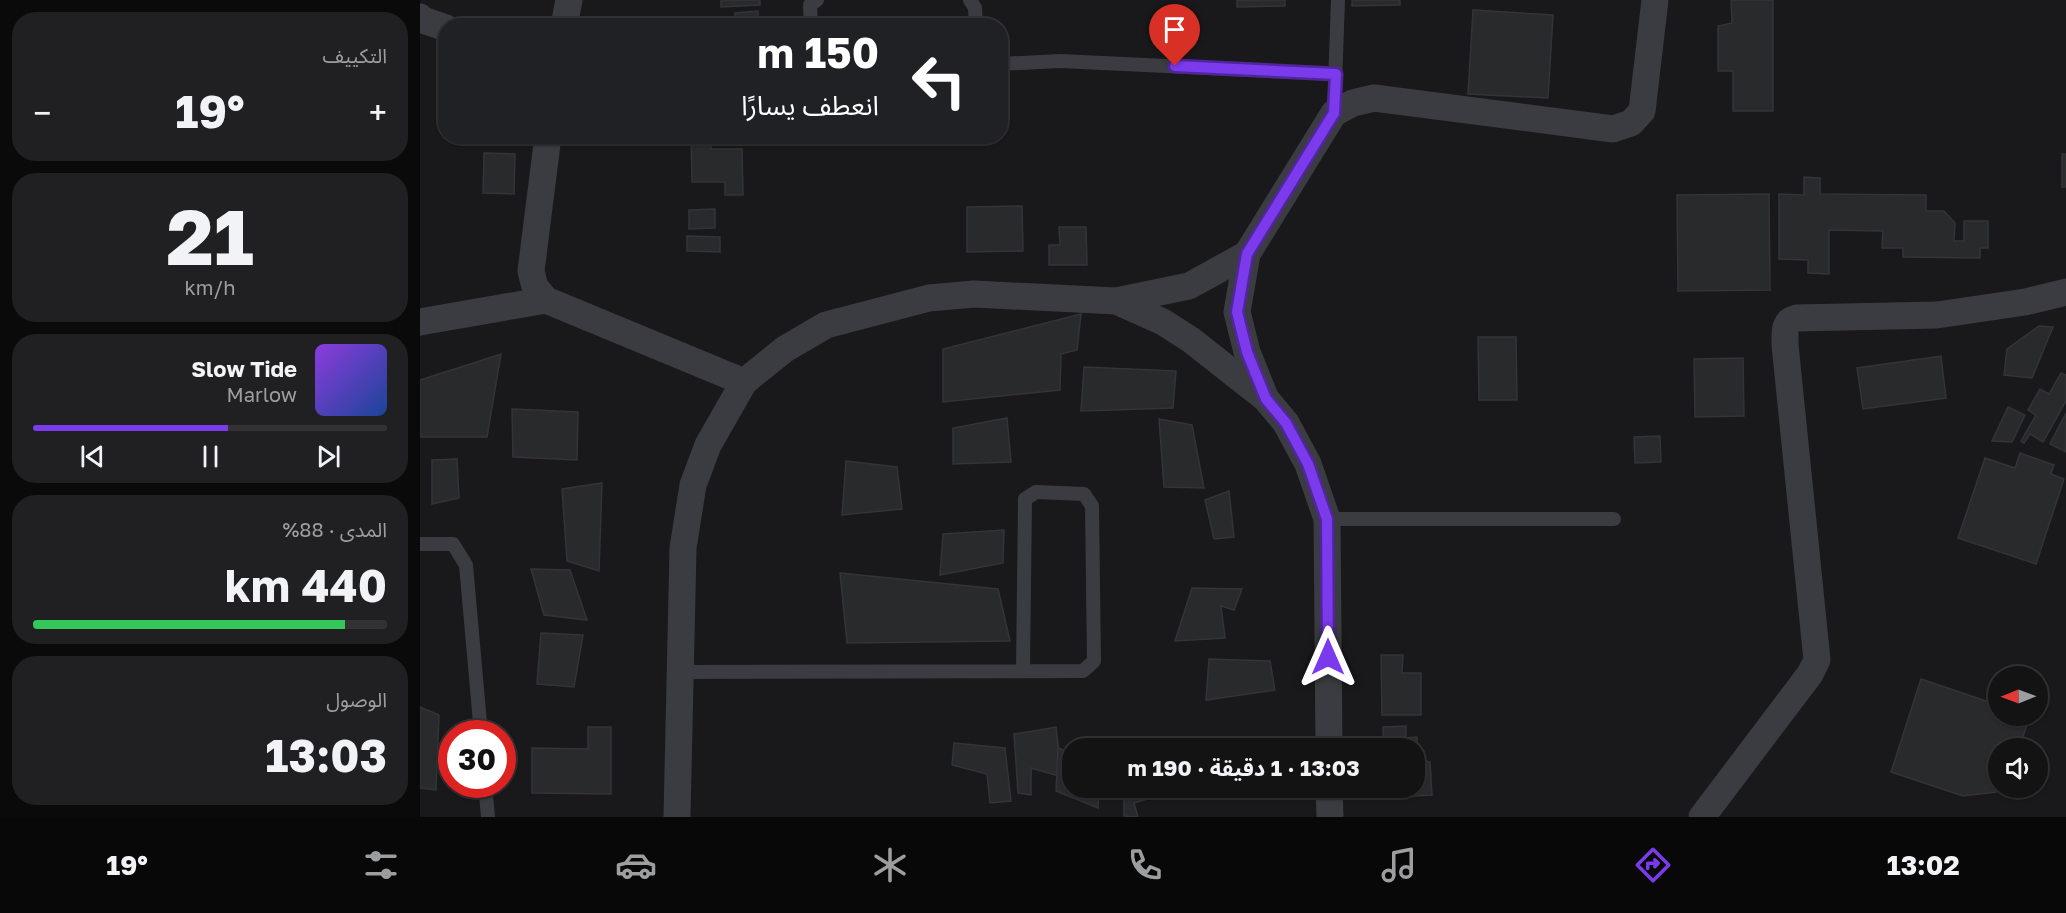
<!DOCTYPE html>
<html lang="ar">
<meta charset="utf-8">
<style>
:root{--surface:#131314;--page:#202022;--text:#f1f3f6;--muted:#9d9ea0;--line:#323234;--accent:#7c3aed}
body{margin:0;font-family:"Golos Text","Noto Sans Arabic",sans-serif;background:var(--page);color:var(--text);direction:rtl;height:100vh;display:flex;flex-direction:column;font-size:22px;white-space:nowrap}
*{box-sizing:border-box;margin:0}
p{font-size:20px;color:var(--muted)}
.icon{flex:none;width:33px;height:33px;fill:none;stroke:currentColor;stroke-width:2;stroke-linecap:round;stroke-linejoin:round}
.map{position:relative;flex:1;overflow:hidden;direction:ltr}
.drawer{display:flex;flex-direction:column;gap:12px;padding:12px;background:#0a0a0b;width:420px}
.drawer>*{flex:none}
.hud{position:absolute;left:18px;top:18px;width:570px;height:126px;border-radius:24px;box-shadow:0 2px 4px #0004,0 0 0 2px var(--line);direction:rtl;background:#202124;color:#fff;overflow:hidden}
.needle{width:39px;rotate:269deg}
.controls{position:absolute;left:1568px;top:666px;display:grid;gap:12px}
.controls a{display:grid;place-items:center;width:60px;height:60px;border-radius:50%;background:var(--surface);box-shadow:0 2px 4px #0004,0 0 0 2px var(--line);font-size:30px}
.speed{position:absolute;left:18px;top:720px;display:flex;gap:12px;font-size:30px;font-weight:700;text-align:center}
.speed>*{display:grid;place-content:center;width:78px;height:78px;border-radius:50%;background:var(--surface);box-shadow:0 2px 4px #0004,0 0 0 2px var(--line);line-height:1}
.speed .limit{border:9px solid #d22;background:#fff;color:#111}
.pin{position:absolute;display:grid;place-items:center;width:51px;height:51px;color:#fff;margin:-62px -26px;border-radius:50% 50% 50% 0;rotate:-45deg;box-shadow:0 0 6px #0007}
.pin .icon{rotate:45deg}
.me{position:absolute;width:66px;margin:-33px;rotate:0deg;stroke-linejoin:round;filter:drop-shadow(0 0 4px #0008)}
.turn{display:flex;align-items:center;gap:21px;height:126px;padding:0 30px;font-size:27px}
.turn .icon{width:78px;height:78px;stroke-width:2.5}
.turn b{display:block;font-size:42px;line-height:51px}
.big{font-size:45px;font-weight:700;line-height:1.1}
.drawer .card{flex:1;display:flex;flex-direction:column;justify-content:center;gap:9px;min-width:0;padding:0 21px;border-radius:24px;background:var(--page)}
.drawer .dial{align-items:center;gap:0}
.dial b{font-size:78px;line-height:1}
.song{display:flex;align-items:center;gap:18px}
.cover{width:72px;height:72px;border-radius:9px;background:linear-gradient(135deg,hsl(270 70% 55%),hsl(220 70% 35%))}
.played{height:6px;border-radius:3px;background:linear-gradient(90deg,var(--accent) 55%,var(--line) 55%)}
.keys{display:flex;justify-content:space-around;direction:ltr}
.heat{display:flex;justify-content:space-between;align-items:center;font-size:33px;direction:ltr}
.charge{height:9px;border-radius:4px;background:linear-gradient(90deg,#34c759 88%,var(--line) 0)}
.trip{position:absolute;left:642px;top:738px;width:363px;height:60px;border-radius:24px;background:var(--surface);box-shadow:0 2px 4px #0004,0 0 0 2px var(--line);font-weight:700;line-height:60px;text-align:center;direction:rtl}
.menu{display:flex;height:96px;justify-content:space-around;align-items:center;background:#080808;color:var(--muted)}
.menu .icon{width:42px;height:42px}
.menu .active{color:var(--accent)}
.menu b{font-size:27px;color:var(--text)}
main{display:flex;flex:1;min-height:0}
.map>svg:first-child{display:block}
.building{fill:#292a2c;stroke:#333438;stroke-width:1.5}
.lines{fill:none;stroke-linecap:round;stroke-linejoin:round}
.lane{stroke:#3a3c41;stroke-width:14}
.street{stroke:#3a3c41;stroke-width:27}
.route-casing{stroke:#51269a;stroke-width:15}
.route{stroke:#7c3aed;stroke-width:10}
</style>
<main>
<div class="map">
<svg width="1646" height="817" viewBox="0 0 1646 817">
<rect width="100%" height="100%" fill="#19191b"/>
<g class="building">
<path d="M301,0H340V5L301,7Z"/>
<path d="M817,0H865V6L817,7Z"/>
<path d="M932,0H980V5L932,6Z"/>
<path d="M1311,0H1353V111H1313V71H1298V26L1312,23Z"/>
<path d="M1053,10L1133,15L1128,98L1048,94Z"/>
<path d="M338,11L339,26H316L315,13Z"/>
<path d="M271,136H290L291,149H322L323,195H305V182H272Z"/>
<path d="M64,153L95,154L94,194L63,193Z"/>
<rect x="1642" y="154" width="4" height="33"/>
<path d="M1384,177L1400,178V194L1506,195V211H1524L1535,223L1534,241H1544V221H1568V248H1560V258L1483,257V248H1462L1463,231L1409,230V274L1388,273V260L1359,259V194L1384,195Z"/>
<path d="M1349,194L1350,290L1258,291L1257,195Z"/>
<path d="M602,206L603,251L547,252V207Z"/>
<path d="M295,209V228L269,229V210Z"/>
<path d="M639,227H666L667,265H629V245H640Z"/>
<path d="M267,236L300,237V252L267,251Z"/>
<path d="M661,314L657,350L641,354L640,390L523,402V349Z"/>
<path d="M1619,326L1633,327L1612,378L1584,375L1587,349Z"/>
<path d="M1058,337H1096L1097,400H1059Z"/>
<path d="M81,354L67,437H0V380Z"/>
<path d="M1521,356L1526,398L1443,409L1437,368Z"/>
<path d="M1323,358L1324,416L1275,417L1274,359Z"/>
<path d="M664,367L756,371L753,408L661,411Z"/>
<path d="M1641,373L1646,375V401L1623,442L1610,434L1604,443L1601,441L1616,415L1608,410L1620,389L1629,394Z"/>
<path d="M1588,407L1605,415L1592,442L1572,441Z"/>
<path d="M92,409L158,412L157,460L93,457Z"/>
<path d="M1646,413V452L1630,444Z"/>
<path d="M587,418L591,462L533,464V428Z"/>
<path d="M739,419L772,425L784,488L744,487Z"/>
<path d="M1240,436L1241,462L1215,463L1214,437Z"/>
<path d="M1600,453L1634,465L1631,474L1644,479L1616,564L1538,538L1565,458L1595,468Z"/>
<path d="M37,459L39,498L12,504V460Z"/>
<path d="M426,461L477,467L482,509L422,515Z"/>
<path d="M182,483L179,571L147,561L142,489Z"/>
<path d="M809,491L814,537L794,539L785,500Z"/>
<path d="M584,530L583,563L520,575L523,534Z"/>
<path d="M111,569L150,570L167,620L124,615Z"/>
<path d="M420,573L578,589L590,641L427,643Z"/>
<path d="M772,588L822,589L814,610L801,606L805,638L755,641Z"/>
<path d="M121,633L163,635L154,687L117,684Z"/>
<path d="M961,655H983L982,673H1001V715H962Z"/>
<path d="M789,659L850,661L855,690L786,700Z"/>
<path d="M1501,679L1578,705V716H1610L1599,748H1578V788H1586L1585,791L1543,796L1471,772Z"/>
<path d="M0,707L19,715L16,790L0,788Z"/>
<path d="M986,726V738L997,737L998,759L1010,762L1012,795L993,796L994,748H964L963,727Z"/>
<path d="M168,727H191V794L112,793V748L168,749Z"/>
<path d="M636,727L642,777L611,768V795L598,793L594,734Z"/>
<path d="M534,743L585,748L591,801L570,803L567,774L532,765Z"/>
<path d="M638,748L652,753V788H679L678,808L636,791Z"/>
<path d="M704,788H749L748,793L714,803L718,817L704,816Z"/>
</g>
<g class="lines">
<g class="lane">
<path d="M550,0L555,8L556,26"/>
<path d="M391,26L390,5L397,0"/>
<path d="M580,64L640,61L916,74"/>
<path d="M914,113L918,0"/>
<path d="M907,519H1194"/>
<path d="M0,544H33L46,565L61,734"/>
<path d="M260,672L663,671L674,661L672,506L664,494L616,492L605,499L603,671"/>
<path d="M65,784L68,817"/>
</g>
<g class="street">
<path d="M0,17L3,20L26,28"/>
<path d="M144,26L149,0"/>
<path d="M128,136L111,271L115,287L126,300L324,382"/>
<path d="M696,301L769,286L827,254"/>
<path d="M0,322L126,300"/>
<path d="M845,397L827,352L817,312L827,254L914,113L933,103L954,98L1193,129L1211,123L1222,111L1235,0"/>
<path d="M909,788L910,817"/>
<path d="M257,817L263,548L273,485L288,445L324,382L365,349L406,325L509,298L554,294L696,301L743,322L771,340L846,399L866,423L888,464L907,519L909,748"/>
<path d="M1282,817L1390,674L1397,660L1365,345C1365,332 1363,321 1377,318L1517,315L1605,302L1646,292"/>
</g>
</g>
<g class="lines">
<defs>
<path id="route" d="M755,66L916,74L914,113L827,254L817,312L827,352L846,399L866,423L888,464L907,519L908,657"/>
</defs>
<use href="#route" class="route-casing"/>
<use href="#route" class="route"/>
</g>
</svg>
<div class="controls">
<a><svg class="needle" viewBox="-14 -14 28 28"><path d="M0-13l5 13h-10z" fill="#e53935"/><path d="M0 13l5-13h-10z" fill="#9d9ea0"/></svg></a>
<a><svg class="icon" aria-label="sound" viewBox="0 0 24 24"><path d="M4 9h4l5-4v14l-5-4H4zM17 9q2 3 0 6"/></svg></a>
</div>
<div class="speed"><div class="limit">30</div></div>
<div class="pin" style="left:755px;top:66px;background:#d93025"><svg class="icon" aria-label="arrive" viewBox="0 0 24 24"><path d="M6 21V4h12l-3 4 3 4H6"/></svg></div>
<svg class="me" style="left:908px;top:657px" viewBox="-20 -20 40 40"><path d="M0-17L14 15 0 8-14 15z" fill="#7c3aed" stroke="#fff" stroke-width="4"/></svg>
<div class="trip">13:03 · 1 دقيقة · 190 m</div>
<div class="hud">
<div class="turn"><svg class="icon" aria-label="left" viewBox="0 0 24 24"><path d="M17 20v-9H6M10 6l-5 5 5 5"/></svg><div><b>150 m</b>انعطف يسارًا</div></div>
</div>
</div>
<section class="drawer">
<div class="card"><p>التكييف</p>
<div class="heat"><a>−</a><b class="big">19°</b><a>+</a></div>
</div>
<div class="card dial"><b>21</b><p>km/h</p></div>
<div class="card">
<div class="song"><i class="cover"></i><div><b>Slow Tide</b><p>Marlow</p></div></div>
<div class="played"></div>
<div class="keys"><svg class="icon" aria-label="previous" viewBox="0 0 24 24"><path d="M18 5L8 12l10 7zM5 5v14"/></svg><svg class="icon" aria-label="pause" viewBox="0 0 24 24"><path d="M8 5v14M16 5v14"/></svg><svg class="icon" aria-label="next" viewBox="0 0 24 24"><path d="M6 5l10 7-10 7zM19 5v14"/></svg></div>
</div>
<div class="card"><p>المدى · 88%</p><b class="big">440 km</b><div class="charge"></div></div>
<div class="card"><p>الوصول</p><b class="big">13:03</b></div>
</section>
</main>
<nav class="menu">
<b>13:02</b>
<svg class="icon active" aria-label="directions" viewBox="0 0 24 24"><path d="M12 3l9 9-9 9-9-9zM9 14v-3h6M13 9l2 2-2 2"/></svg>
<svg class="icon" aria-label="music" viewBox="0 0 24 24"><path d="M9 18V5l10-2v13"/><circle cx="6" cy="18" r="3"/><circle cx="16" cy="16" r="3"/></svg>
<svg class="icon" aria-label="phone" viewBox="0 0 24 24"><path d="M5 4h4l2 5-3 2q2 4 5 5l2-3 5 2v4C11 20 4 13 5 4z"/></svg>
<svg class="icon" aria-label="climate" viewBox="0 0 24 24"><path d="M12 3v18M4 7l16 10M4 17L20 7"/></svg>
<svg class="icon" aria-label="car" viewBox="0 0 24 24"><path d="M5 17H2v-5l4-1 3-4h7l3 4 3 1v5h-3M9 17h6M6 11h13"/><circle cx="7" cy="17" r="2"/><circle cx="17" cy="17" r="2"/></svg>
<svg class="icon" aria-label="filters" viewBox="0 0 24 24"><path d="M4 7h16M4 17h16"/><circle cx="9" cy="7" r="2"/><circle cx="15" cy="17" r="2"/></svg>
<b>19°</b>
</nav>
